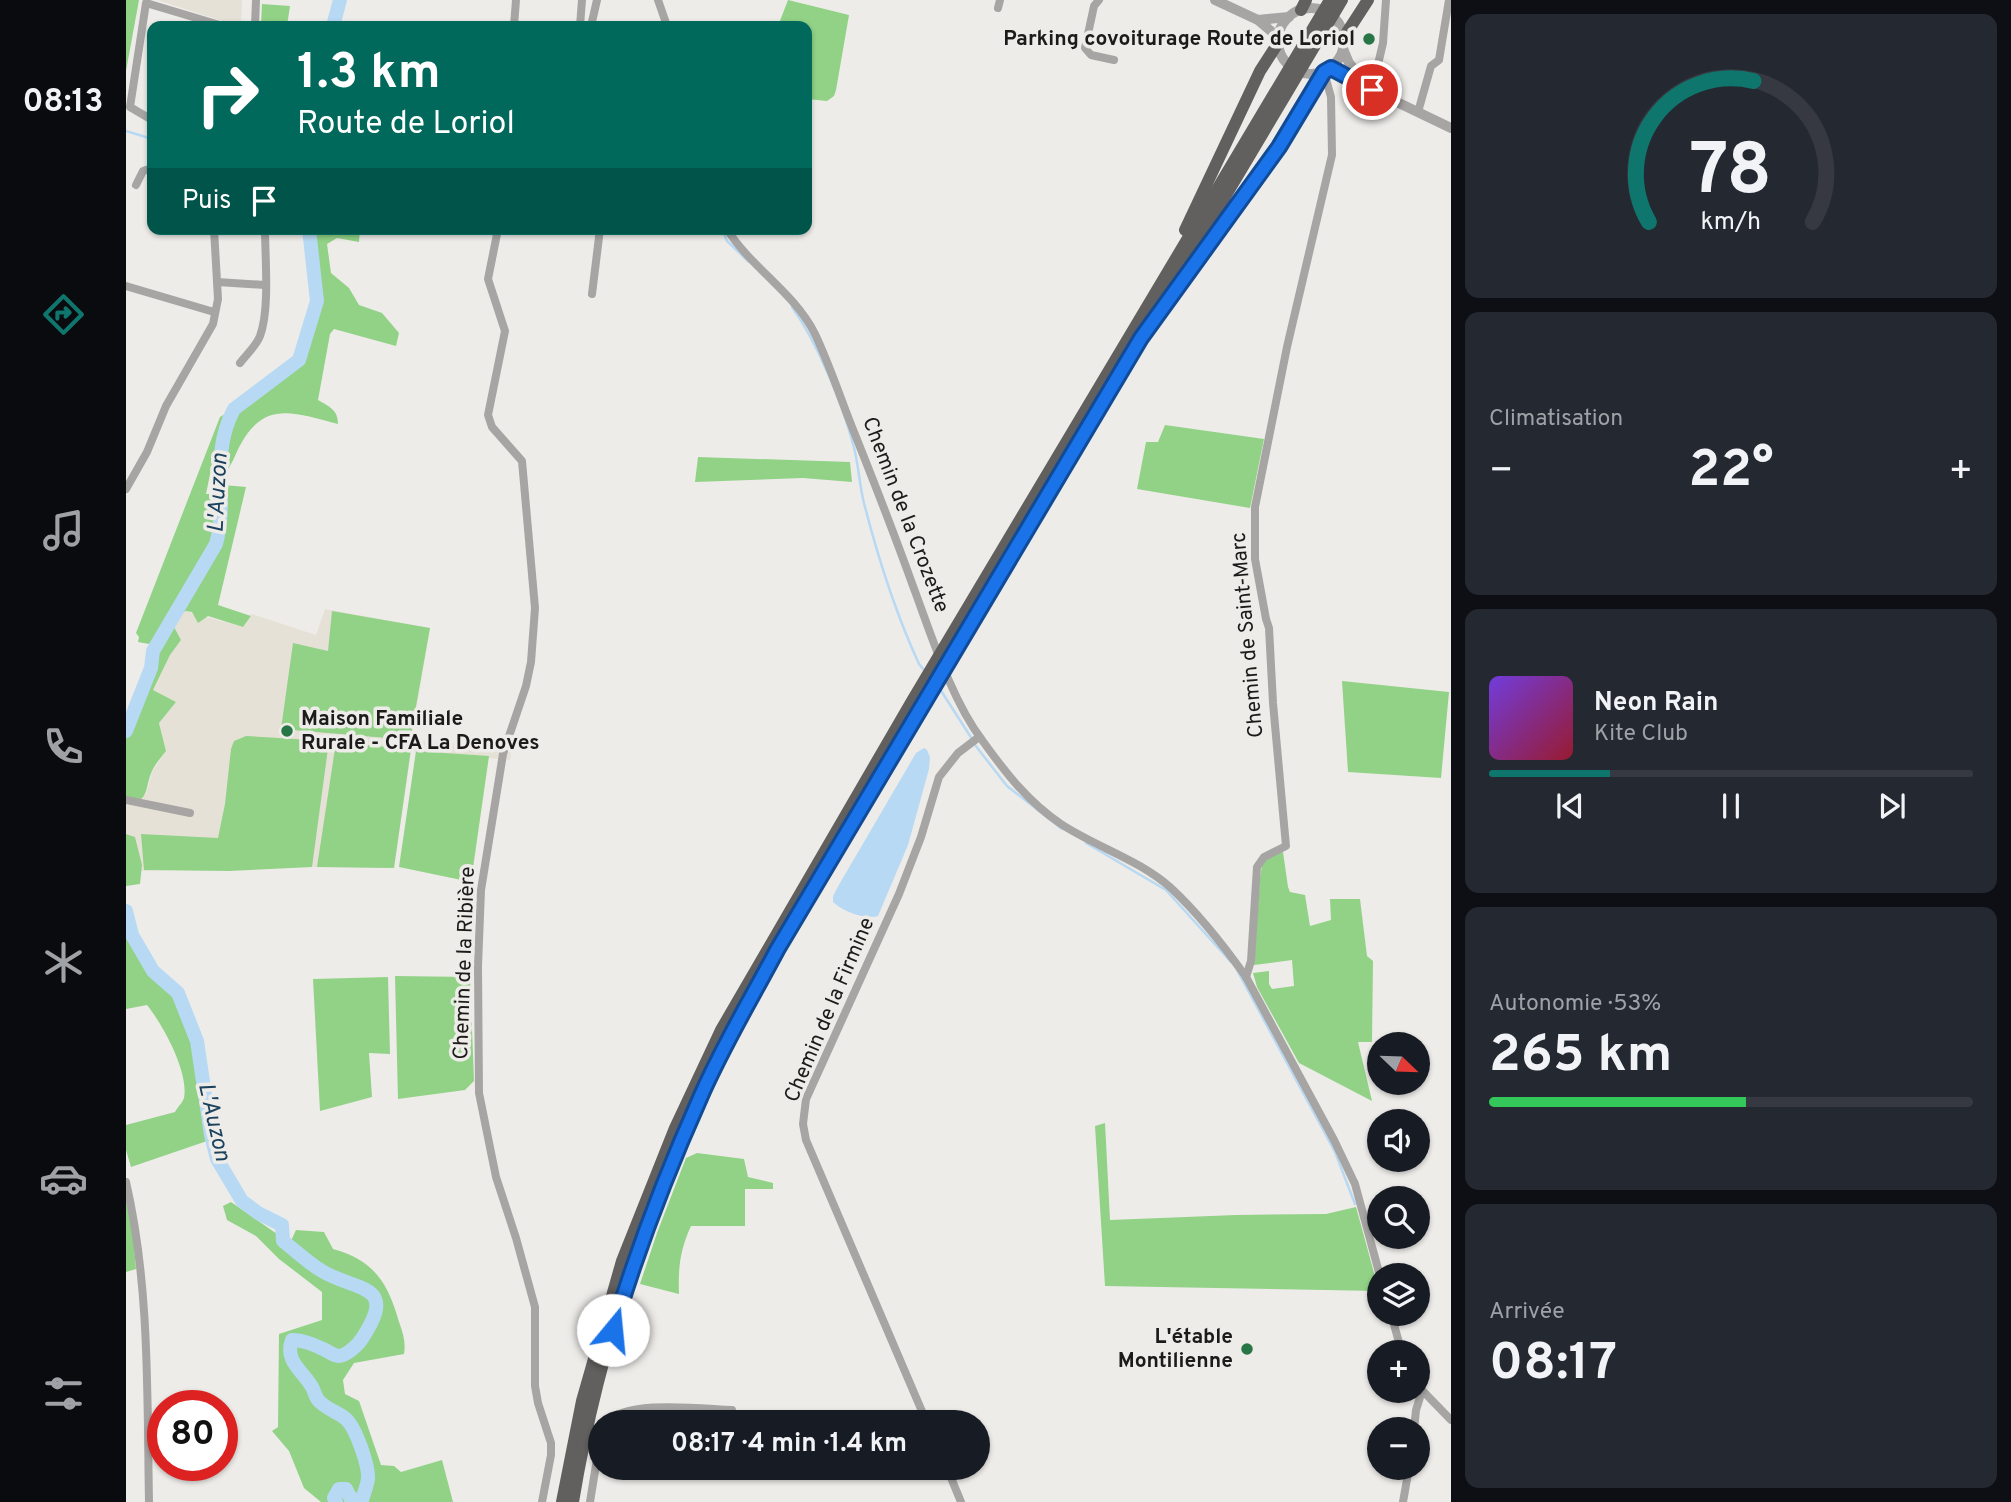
<!DOCTYPE html>
<html lang="fr">
<meta charset="utf-8">
<style>
:root{--surface:#171b24;--page:#242831;--text:#f1f3f6;--muted:#9ea1a6;--line:#363941;--accent:#0f766e}
body{margin:0;font-family:Overpass,sans-serif;background:var(--page);color:var(--text);height:100vh;display:flex;flex-direction:column;font-size:26px;white-space:nowrap}
*{box-sizing:border-box;margin:0}
p{font-size:23px;color:var(--muted)}
.icon{flex:none;width:38px;height:38px;fill:none;stroke:currentColor;stroke-width:2;stroke-linecap:round;stroke-linejoin:round}
.map{position:relative;flex:1;overflow:hidden}
.panel{display:flex;flex-direction:column;gap:14px;padding:14px;background:#0d0f14;width:560px}
.panel>*{flex:none}
.top-card{position:absolute;left:21px;top:21px;width:665px;height:214px;border-radius:14px;box-shadow:0 2px 5px #0004;background:#00695c;color:#fff;overflow:hidden}
.needle{width:46px;rotate:113deg}
.tools{position:absolute;left:1241px;top:1032px;display:grid;gap:14px}
.tools a{display:grid;place-items:center;width:63px;height:63px;border-radius:50%;background:var(--surface);box-shadow:0 2px 5px #0004;font-size:35px}
.speed{position:absolute;left:21px;top:1390px;display:flex;gap:14px;font-size:35px;font-weight:700;text-align:center}
.speed>*{display:grid;place-content:center;width:91px;height:91px;border-radius:50%;background:var(--surface);box-shadow:0 2px 5px #0004;line-height:1}
.speed .limit{border:10px solid #d22;background:#fff;color:#111}
.pin{position:absolute;display:grid;place-items:center;width:60px;height:60px;color:#fff;margin:-30px;border:4px solid #fff;border-radius:50%;box-shadow:0 2px 7px #0007}
.me{position:absolute;width:77px;margin:-38px;rotate:17deg;stroke-linejoin:round;filter:drop-shadow(0 0 5px #0008)}
.turn{display:flex;align-items:center;gap:24px;height:147px;padding:0 35px;font-size:32px}
.turn .icon{width:91px;height:91px;stroke-width:2.5}
.turn b{display:block;font-size:49px;line-height:60px}
.then{display:flex;align-items:center;height:66px;padding:0 35px;background:#0003;gap:14px;font-size:26px}
.big{font-size:52px;font-weight:700;line-height:1.1}
.panel .card{flex:1;display:flex;flex-direction:column;justify-content:center;gap:10px;min-width:0;padding:0 24px;border-radius:14px;background:var(--page)}
.panel .dial{align-items:center;gap:0}
.dial svg{height:182px;overflow:visible;fill:none;stroke:var(--line);stroke-width:7;stroke-linecap:round;text-anchor:middle}
.dial text{fill:var(--text);stroke:none}
.song{display:flex;align-items:center;gap:21px}
.cover{width:84px;height:84px;border-radius:10px;background:linear-gradient(135deg,hsl(260 70% 55%),hsl(350 70% 35%))}
.played{height:7px;border-radius:4px;background:linear-gradient(90deg,var(--accent) 25%,var(--line) 25%)}
.keys{display:flex;justify-content:space-around;direction:ltr}
.heat{display:flex;justify-content:space-between;align-items:center;font-size:38px;direction:ltr}
.charge{height:10px;border-radius:5px;background:linear-gradient(90deg,#34c759 53%,var(--line) 0)}
.trip{position:absolute;left:462px;top:1410px;width:402px;height:70px;border-radius:35px;background:var(--surface);box-shadow:0 2px 5px #0004;font-weight:700;line-height:70px;text-align:center}
main{display:flex;flex:1;min-height:0}
.tabs{display:flex;flex-direction:column;width:126px;justify-content:space-around;align-items:center;background:#090b0e;color:var(--muted)}
.tabs .icon{width:49px;height:49px}
.tabs .current{color:var(--accent)}
.tabs b{font-size:32px;color:var(--text)}
.map>svg:first-child{display:block}
.built{fill:#e6e1d7}
.green{fill:#91d286}
.water{fill:#b7d9f3}
.lines{fill:none;stroke-linecap:round;stroke-linejoin:round}
.stream{stroke:#b7d9f3;stroke-width:2.5}
.river{stroke:#b7d9f3;stroke-width:14}
.minor{stroke:#a7a5a4;stroke-width:8}
.tertiary{stroke:#a7a5a4;stroke-width:10}
.trunk{stroke:#62605e;stroke-width:12}
.route-casing{stroke:#114b97;stroke-width:18}
.route{stroke:#1a73e8;stroke-width:12}
.poi-dot{fill:#287545;stroke:#eeece9;stroke-width:2.5}
.labels{text-anchor:middle;dominant-baseline:central;stroke-width:7;stroke-linejoin:round;paint-order:stroke}
.poi-label{font-size:21px;font-weight:bold;fill:#1c1b1a;stroke:#eeece9;text-anchor:end}
.street-label{font-size:21px;fill:#1c1b1a;stroke:#eeece9}
.water-label{font-size:23px;font-style:italic;fill:#1b425c;stroke:#eeece9}
</style>
<main>
<nav class="tabs">
<b>08:13</b>
<svg class="icon current" aria-label="directions" viewBox="0 0 24 24"><path d="M12 3l9 9-9 9-9-9zM9 14v-3h6M13 9l2 2-2 2"/></svg>
<svg class="icon" aria-label="music" viewBox="0 0 24 24"><path d="M9 18V5l10-2v13"/><circle cx="6" cy="18" r="3"/><circle cx="16" cy="16" r="3"/></svg>
<svg class="icon" aria-label="phone" viewBox="0 0 24 24"><path d="M5 4h4l2 5-3 2q2 4 5 5l2-3 5 2v4C11 20 4 13 5 4z"/></svg>
<svg class="icon" aria-label="climate" viewBox="0 0 24 24"><path d="M12 3v18M4 7l16 10M4 17L20 7"/></svg>
<svg class="icon" aria-label="car" viewBox="0 0 24 24"><path d="M5 17H2v-5l4-1 3-4h7l3 4 3 1v5h-3M9 17h6M6 11h13"/><circle cx="7" cy="17" r="2"/><circle cx="17" cy="17" r="2"/></svg>
<svg class="icon" aria-label="filters" viewBox="0 0 24 24"><path d="M4 7h16M4 17h16"/><circle cx="9" cy="7" r="2"/><circle cx="15" cy="17" r="2"/></svg>
</nav>
<div class="map">
<svg width="1325" height="1502" viewBox="0 0 1325 1502">
<rect width="100%" height="100%" fill="#eeece9"/>
<g class="built">
<path d="M31,0H116L115,26H112Z"/>
<path d="M199,609L304,628L285,740L386,748L384,760L285,751L268,868L186,867L15,871L9,837L0,834V801L20,794L26,772L40,751L33,722L50,702L27,690L44,655L55,640L47,625L59,611L117,627L126,614L190,635Z"/>
</g>
<g class="green">
<path d="M0,0H13L0,71Z"/>
<path d="M662,0L723,15L710,90L708,96L701,101L681,99V26H652Z"/>
<path d="M136,4L164,6L161,26H135Z"/>
<path d="M186,229H234L233,242L211,238L201,244L205,273L223,288L233,305L256,313L273,333L270,346L208,329L204,334L192,400C204,407 212,410 212,424C163,411 134,399 109,456C105,466 97,474 97,485L120,487L92,605L125,616L117,627L82,616L72,623L66,612L59,611L47,625L55,640L44,655L27,690L50,702L33,723L40,751C35,758 29,764 26,771C18,788 25,802 0,803V726L24,670L22,659L26,650L23,644L12,642L13,637L10,633L94,417L102,412L88,455L80,494H95C95,464 94,437 109,409L176,359L193,303Z"/>
<path d="M1039,425L1138,439L1124,508L1011,489L1020,442H1032Z"/>
<path d="M572,457L724,462L726,482L677,478L569,482Z"/>
<path d="M206,611L304,628L284,740L155,729L167,643L202,651Z"/>
<path d="M1216,681L1323,692L1315,778L1222,772Z"/>
<path d="M120,736L203,741L186,867L103,871L18,870L15,834L92,838L99,804L105,749L108,741Z"/>
<path d="M210,742L285,749L268,868L191,867Z"/>
<path d="M290,751L363,756L345,882L273,867Z"/>
<path d="M0,834L9,837L16,865L14,884L0,886Z"/>
<path d="M1157,852L1162,887L1164,892L1179,895L1184,926L1205,920L1204,899H1234L1241,956L1247,961L1246,1042H1232L1246,1101L1173,1063L1131,987L1127,973L1143,971V984L1146,989L1168,986L1166,960L1128,965L1134,878L1137,858L1143,855Z"/>
<path d="M0,927L2,936L24,973L49,994L66,1043L84,1140L5,1167L0,1150V1125L49,1112C51,1108 57,1102 58,1098C63,1072 37,1025 21,1005L0,1009Z"/>
<path d="M269,976L344,977L348,1081L339,1090L272,1099Z"/>
<path d="M262,977L264,1054L243,1053L246,1097L194,1111L187,979Z"/>
<path d="M979,1123L984,1220L1110,1215L1200,1214L1230,1207L1253,1291L979,1286L969,1126Z"/>
<path d="M571,1153L618,1159L622,1177L647,1183V1189H619V1226H565C554,1250 552,1268 553,1294L514,1284L531,1233L560,1158Z"/>
<path d="M0,1190L6,1222L10,1269L0,1272Z"/>
<path d="M105,1202L164,1243L170,1230L198,1232L207,1249C248,1260 262,1283 273,1322C277,1333 280,1342 278,1354L228,1363L217,1380L219,1394L233,1401L255,1465L268,1466L275,1472L316,1460L327,1502H195L178,1488L163,1451L146,1431L152,1427L153,1334L196,1320V1292L153,1259L130,1236L101,1220L97,1206Z"/>
</g>
<path class="water" d="M798,748L801,750L804,757L803,769L782,845L752,916C739,920 716,911 707,902V896L714,883L790,753Z"/>
<g class="lines">
<g class="stream">
<path d="M0,131L26,139"/>
<path d="M596,229L601,241L623,262"/>
<path d="M666,307C691,342 716,402 727,444C733,464 733,486 739,507C753,561 770,614 793,664L798,670"/>
<path d="M812,686L846,739"/>
<path d="M849,745L881,786L936,829"/>
<path d="M960,843L1040,890L1105,962"/>
<path d="M1111,970L1209,1152L1229,1204"/>
</g>
<g class="river">
<path d="M207,26L214,0"/>
<path d="M0,731L25,668L27,651L90,544C103,497 83,456 108,409L173,360L191,301L183,229"/>
<path d="M0,911L6,935L27,971L52,993L71,1041L85,1135L91,1159L116,1201L132,1213L156,1225L157,1241C170,1251 182,1263 196,1271C231,1292 272,1283 237,1337C233,1344 221,1356 212,1356C207,1355 202,1351 197,1349C187,1344 177,1340 166,1340C158,1361 177,1371 186,1387C189,1392 189,1397 193,1401C200,1409 212,1412 220,1419C230,1428 243,1466 242,1479C241,1486 238,1493 236,1500L225,1499L220,1489H213L208,1498L210,1502"/>
</g>
<g class="minor">
<path d="M532,0L541,26"/>
<path d="M973,0L968,6L959,48L965,55L988,60"/>
<path d="M872,8L874,0"/>
<path d="M129,26L130,0"/>
<path d="M388,26L390,0"/>
<path d="M454,26L456,0"/>
<path d="M465,26L471,0"/>
<path d="M1246,90L1257,43L1260,0"/>
<path d="M1292,112L1305,66L1313,60L1323,0"/>
<path d="M26,120L4,107L20,3L97,26"/>
<path d="M10,185L17,171L26,168"/>
<path d="M372,229L362,279L379,331L362,415L366,427L396,461L409,608L405,662L400,686L377,754L355,890L352,966L353,1093L370,1177L390,1238L409,1307V1386L412,1403L425,1443V1455L416,1502"/>
<path d="M601,229C625,268 668,292 689,334C705,368 716,403 730,437C750,487 769,536 787,586C805,634 825,699 856,740C879,772 902,802 935,824C970,847 1014,860 1045,888C1073,914 1098,946 1120,977L1208,1140L1229,1184L1254,1276"/>
<path d="M91,282L139,285"/>
<path d="M0,286L88,312"/>
<path d="M466,294L474,229"/>
<path d="M114,363C121,354 130,346 134,336C144,309 139,258 139,229"/>
<path d="M0,489L21,452L40,406L87,324L92,299L88,229"/>
<path d="M0,800L64,813"/>
<path d="M1120,977L1125,961L1131,867L1138,857L1160,846L1147,703L1143,628L1140,619L1129,559V507L1161,347L1206,155L1205,97L1198,72"/>
<path d="M0,1182C24,1286 21,1396 23,1502"/>
<path d="M1265,1314L1276,1353"/>
<path d="M1292,1386L1325,1420"/>
<path d="M480,1423C499,1399 577,1409 606,1410"/>
<path d="M801,1423L680,1140L677,1124L680,1099L773,894L795,837L813,777L832,753L853,737"/>
<path d="M1288,1430L1290,1410L1296,1391"/>
<path d="M821,1468L835,1502"/>
<path d="M464,1502L474,1440"/>
<path d="M1277,1502L1283,1468"/>
</g>
<g class="tertiary">
<path d="M1089,0L1132,20L1152,37"/>
<circle cx="1185" cy="41" r="33"/>
<path d="M1132,20L1163,17"/>
<path d="M1217,49L1223,63L1241,85"/>
<path d="M1205,68L1227,81L1325,128"/>
</g>
<g class="trunk">
<path d="M1175,10L1180,0"/>
<path d="M1218,37L1242,0"/>
<path d="M1059,230L1134,71L1152,43"/>
<path d="M1059,279L1153,147L1198,72"/>
<path d="M436,1502L456,1401L496,1261L549,1128L595,1030L786,701L1204,0"/>
<path d="M447,1502C470,1362 515,1225 574,1096C597,1046 625,998 651,950L1216,0"/>
</g>
</g>
<g class="lines">
<defs>
<path id="route" d="M487,1330C511,1250 540,1174 574,1098C596,1047 625,999 651,950L1015,338L1153,147L1198,72L1205,68L1246,90"/>
</defs>
<use href="#route" class="route-casing"/>
<use href="#route" class="route"/>
</g>
<g class="poi-dot">
<circle cx="1243" cy="39" r="7"/>
<circle cx="161" cy="731" r="7"/>
<circle cx="1121" cy="1349" r="7"/>
</g>
<g class="labels">
<g class="poi-label">
<text x="1229" y="39">Parking covoiturage Route de Loriol</text>
<text x="175" y="719" text-anchor="start">Maison Familiale<tspan x="175" dy="24">Rurale - CFA La Denoves</tspan></text>
<text x="1107" y="1337">L'étable<tspan x="1107" dy="24">Montilienne</tspan></text>
</g>
<g class="street-label">
<text transform="translate(779 515) rotate(69)">Chemin de la Crozette</text>
<text transform="translate(1122 635) rotate(-95)">Chemin de Saint-Marc</text>
<text transform="translate(339 963) rotate(-88)">Chemin de la Ribière</text>
<text transform="translate(704 1010) rotate(-67)">Chemin de la Firmine</text>
</g>
<g class="water-label">
<text transform="translate(93 493) rotate(-87)">L'Auzon</text>
<text transform="translate(87 1122) rotate(77)">L'Auzon</text>
</g>
</g>
</svg>
<div class="tools">
<a><svg class="needle" viewBox="-14 -14 28 28"><path d="M0-13l5 13h-10z" fill="#e53935"/><path d="M0 13l5-13h-10z" fill="#9ea1a6"/></svg></a>
<a><svg class="icon" aria-label="sound" viewBox="0 0 24 24"><path d="M4 9h4l5-4v14l-5-4H4zM17 9q2 3 0 6"/></svg></a>
<a><svg class="icon" aria-label="search" viewBox="0 0 24 24"><circle cx="10" cy="10" r="6"/><path d="M15 15l6 6"/></svg></a>
<a><svg class="icon" aria-label="layers" viewBox="0 0 24 24"><path d="M12 4l9 5-9 5-9-5zM3 14l9 5 9-5"/></svg></a>
<a>+</a>
<a>−</a>
</div>
<div class="speed"><div class="limit">80</div></div>
<div class="pin" style="left:1246px;top:90px;background:#d93025"><svg class="icon" aria-label="arrive" viewBox="0 0 24 24"><path d="M6 21V4h12l-3 4 3 4H6"/></svg></div>
<svg class="me" style="left:487px;top:1330px" viewBox="-20 -20 40 40"><circle r="19" fill="#fff"/><path d="M0-13L10 11 0 6-10 11z" fill="#1a73e8"/></svg>
<div class="trip">08:17 · 4 min · 1.4 km</div>
<div class="top-card">
<div class="turn"><svg class="icon" aria-label="right" viewBox="0 0 24 24"><path d="M7 20v-9h11M14 6l5 5-5 5"/></svg><div><b>1.3 km</b>Route de Loriol</div></div>
<div class="then">Puis<svg class="icon" aria-label="arrive" viewBox="0 0 24 24"><path d="M6 21V4h12l-3 4 3 4H6"/></svg></div>
</div>
</div>
<section class="panel">
<div class="card dial"><svg viewBox="0 0 100 80">
<path d="M14 69A42 42 0 1 1 86 69"/>
<path d="M14 69A42 42 0 0 1 60 7" stroke="#0f766e"/>
<text x="50" y="56" font-size="32" font-weight="700">78</text>
<text x="50" y="72" font-size="11">km/h</text>
</svg></div>
<div class="card"><p>Climatisation</p>
<div class="heat"><a>−</a><b class="big">22°</b><a>+</a></div>
</div>
<div class="card">
<div class="song"><i class="cover"></i><div><b>Neon Rain</b><p>Kite Club</p></div></div>
<div class="played"></div>
<div class="keys"><svg class="icon" aria-label="previous" viewBox="0 0 24 24"><path d="M18 5L8 12l10 7zM5 5v14"/></svg><svg class="icon" aria-label="pause" viewBox="0 0 24 24"><path d="M8 5v14M16 5v14"/></svg><svg class="icon" aria-label="next" viewBox="0 0 24 24"><path d="M6 5l10 7-10 7zM19 5v14"/></svg></div>
</div>
<div class="card"><p>Autonomie · 53%</p><b class="big">265 km</b><div class="charge"></div></div>
<div class="card"><p>Arrivée</p><b class="big">08:17</b></div>
</section>
</main>
